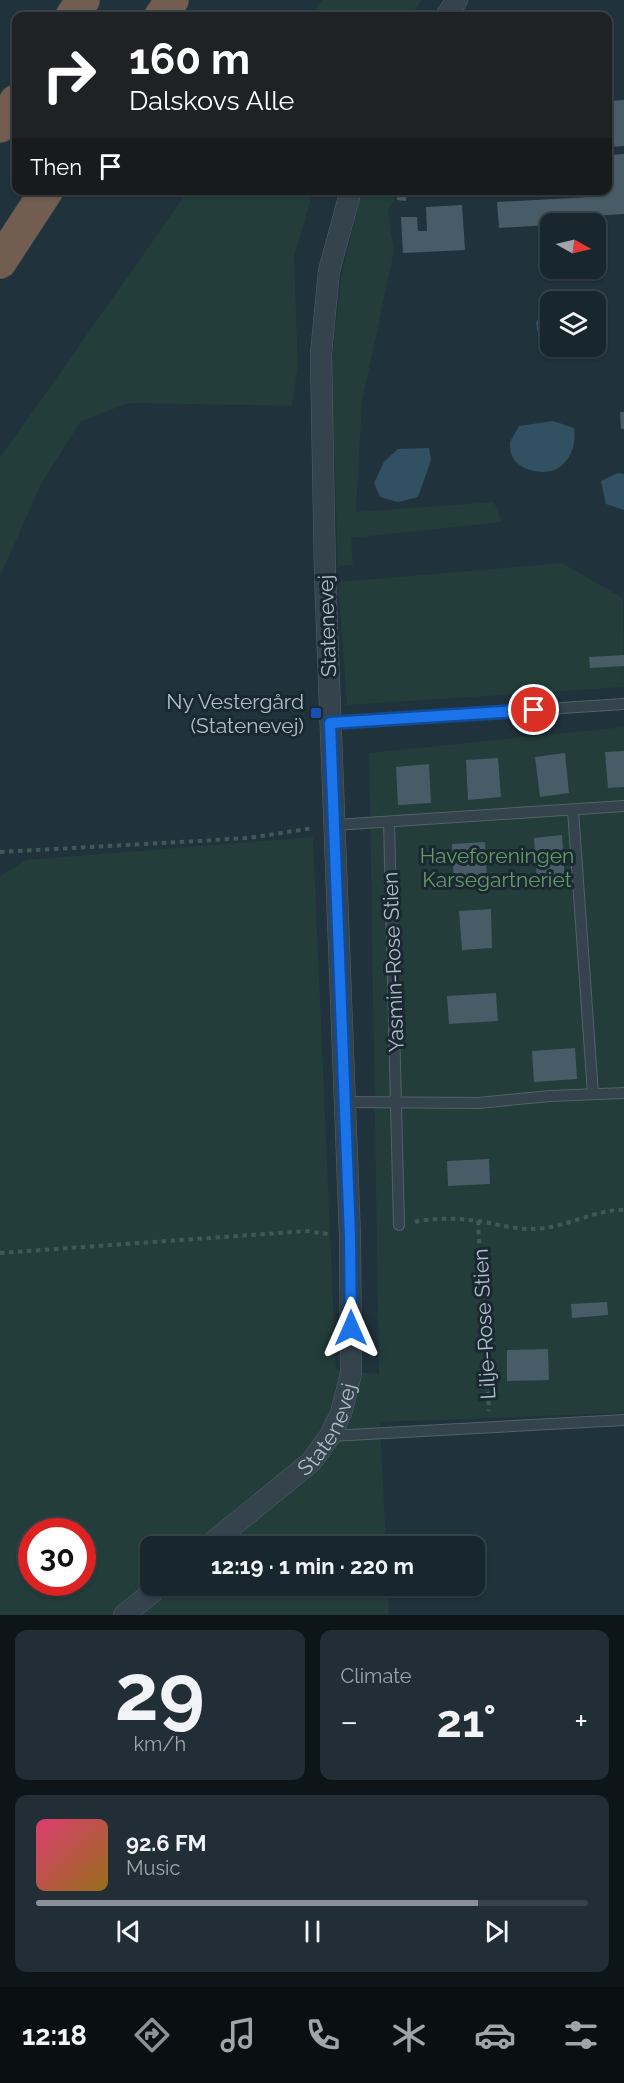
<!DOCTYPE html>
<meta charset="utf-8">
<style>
:root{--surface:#18262d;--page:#212e35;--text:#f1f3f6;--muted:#9fa5aa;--line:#364349;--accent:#8c9099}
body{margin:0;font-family:Raleway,sans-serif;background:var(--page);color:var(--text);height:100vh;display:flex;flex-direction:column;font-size:22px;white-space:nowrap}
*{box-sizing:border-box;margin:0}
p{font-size:20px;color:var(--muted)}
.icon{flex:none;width:33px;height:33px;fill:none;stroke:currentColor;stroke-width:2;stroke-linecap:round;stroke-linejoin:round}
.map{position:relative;height:1615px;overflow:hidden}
.side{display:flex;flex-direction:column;gap:15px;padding:15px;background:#0d1519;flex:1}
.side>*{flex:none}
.hud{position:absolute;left:12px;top:12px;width:600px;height:183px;border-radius:12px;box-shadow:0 2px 4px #0004,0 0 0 2px var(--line);background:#202124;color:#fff;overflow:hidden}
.needle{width:39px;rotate:98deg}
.buttons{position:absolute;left:540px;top:213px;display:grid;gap:12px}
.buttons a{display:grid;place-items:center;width:66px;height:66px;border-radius:12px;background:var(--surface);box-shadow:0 2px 4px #0004,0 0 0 2px var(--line);font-size:30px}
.speed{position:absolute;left:18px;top:1518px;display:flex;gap:12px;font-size:30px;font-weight:700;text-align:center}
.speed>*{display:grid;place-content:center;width:78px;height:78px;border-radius:50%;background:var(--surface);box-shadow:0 2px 4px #0004,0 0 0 2px var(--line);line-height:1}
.speed .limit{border:9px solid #d22;background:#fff;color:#111}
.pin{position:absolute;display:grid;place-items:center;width:51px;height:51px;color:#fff;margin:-26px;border:3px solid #fff;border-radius:50%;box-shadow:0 2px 6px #0007}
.me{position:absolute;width:66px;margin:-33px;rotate:0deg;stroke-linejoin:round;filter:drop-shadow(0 0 4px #0008)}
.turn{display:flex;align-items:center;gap:21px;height:126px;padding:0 18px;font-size:27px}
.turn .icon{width:78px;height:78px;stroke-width:2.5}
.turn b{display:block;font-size:42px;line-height:51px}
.then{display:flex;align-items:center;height:57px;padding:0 18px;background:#0003;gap:12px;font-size:22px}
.big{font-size:45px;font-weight:700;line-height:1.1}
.side .tile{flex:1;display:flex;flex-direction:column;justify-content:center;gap:9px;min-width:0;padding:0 21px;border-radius:12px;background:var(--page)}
.side .dial{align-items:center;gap:0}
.dial b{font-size:78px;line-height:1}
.song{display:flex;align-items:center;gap:18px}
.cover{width:72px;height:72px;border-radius:9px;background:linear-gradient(135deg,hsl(340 70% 55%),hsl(40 70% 35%))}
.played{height:6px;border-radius:3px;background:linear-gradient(90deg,var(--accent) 80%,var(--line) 80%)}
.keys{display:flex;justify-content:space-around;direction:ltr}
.heat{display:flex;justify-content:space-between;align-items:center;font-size:33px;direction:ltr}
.side .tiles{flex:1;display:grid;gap:15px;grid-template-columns:1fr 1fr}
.tile:last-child{grid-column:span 2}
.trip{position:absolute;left:140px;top:1536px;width:345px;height:60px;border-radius:12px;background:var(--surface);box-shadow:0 2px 4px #0004,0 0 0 2px var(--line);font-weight:700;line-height:60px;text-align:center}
.tab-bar{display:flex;height:96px;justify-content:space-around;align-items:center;background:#0a0f12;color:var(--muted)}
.tab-bar .icon{width:42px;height:42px}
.tab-bar .on{color:var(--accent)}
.tab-bar b{font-size:27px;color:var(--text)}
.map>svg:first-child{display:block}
.green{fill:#223d3a;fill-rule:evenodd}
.water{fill:#315162}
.building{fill:#485c67}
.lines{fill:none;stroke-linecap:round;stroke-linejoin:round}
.service-casing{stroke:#52616a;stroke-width:12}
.minor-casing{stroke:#52616a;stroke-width:22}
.motorway-casing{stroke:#3f4e57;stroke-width:34}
.path{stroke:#405956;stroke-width:4;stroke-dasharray:4.5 4.5;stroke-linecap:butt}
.service{stroke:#34434c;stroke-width:10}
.minor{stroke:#34434c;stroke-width:21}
.motorway{stroke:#735d50;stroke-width:33}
.route-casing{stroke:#114b97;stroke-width:15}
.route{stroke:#1a73e8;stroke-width:10}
.transit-dot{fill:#1a4fb4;stroke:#192831;stroke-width:2}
.labels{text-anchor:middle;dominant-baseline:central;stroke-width:6;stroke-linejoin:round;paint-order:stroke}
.street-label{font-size:21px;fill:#afbec8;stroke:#192831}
.poi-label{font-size:21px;fill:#afbec8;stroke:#192831;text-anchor:end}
.park-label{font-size:21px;fill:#649b64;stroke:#192831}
</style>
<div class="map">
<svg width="624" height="1615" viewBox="0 0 624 1615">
<rect width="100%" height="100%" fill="#20323c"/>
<g class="green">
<path d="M322,0H422L411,16H310Z"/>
<path d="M188,191H313L294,257L298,366L292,406L129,403L81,421L42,482L0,577V458Z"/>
<path d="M364,191H399L388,211L394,251L362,402L356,512L494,502L502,522L351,538L353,565L338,566L331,367L341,278L358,205Z"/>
<path d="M562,563L623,598L624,687L347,705L338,582Z"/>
<path d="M624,727V1413L380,1422L386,1546H150V1586H388L389,1615H0V876L26,860L313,837L336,1370L379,1374L369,753ZM32,1532H82V1582H32Z"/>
</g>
<g class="water">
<path d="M540,316H550V340L537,331L536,322Z"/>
<path d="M553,421L574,428C576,441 573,456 561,466C548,477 519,472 512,456C510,452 510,446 510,442L519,426Z"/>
<path d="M429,448L431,460L418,497L398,502L380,497L374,483L384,462L398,449Z"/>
<path d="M618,473L624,474V510L606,504L601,481Z"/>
</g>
<g class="building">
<path d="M624,100V146L608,147V101Z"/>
<path d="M624,154V214L590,216V223L550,224V225L499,228L497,202L588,197V190H608V155Z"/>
<path d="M398,190H407L406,201L397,200Z"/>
<path d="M481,190H558V192L496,196V194L481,195Z"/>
<path d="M462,205L465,250L403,253L401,217H417L418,231H427L426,207Z"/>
<path d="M620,412H624V429H621Z"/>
<path d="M624,655V666L590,668L589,657Z"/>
<path d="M624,751V787L608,788L605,752Z"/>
<path d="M565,753L569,793L540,797L535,757Z"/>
<path d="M498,758L501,797L468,800L466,760Z"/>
<path d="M429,764L431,803L398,805L396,767Z"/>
<path d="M562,835L565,880L537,882L534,838Z"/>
<path d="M485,842L487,882L454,884L452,844Z"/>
<path d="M491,909L492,948L462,950L459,911Z"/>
<path d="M496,993L498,1021L449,1024L447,996Z"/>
<path d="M575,1048L577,1079L534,1082L532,1051Z"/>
<path d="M489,1159L490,1184L448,1186L447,1161Z"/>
<path d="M607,1302L608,1315L572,1318L571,1304Z"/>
<path d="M548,1349L549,1380L507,1381V1350Z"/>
</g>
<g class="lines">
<defs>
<g id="service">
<path d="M331,723L624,704"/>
<path d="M573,810L593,1094"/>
<path d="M389,822L399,1225"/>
<path d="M335,825L624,806"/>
<path d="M345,1102L478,1103L550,1096L624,1093"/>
<path d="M330,1436L624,1420"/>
</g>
<g id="minor">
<path d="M446,16L457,0"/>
<path id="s1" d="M208,1546L311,1462L330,1436L341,1413L351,1374L350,1237L325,575L321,354L329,271L351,190"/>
<path d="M124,1615L160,1586"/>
</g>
<g id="motorway">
<path d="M72,16L83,0"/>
<path d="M161,16L172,0"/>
<path d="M0,126L16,101"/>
<path d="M0,262L47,190"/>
</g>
</defs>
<use href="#service" class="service-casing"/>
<use href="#minor" class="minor-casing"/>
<use href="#motorway" class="motorway-casing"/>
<g class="path">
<path d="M0,852L249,838L313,828"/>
<path d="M478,1221L489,1411"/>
<path d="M415,1222C432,1218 453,1218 470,1220C492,1222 513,1230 534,1229C566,1228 595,1209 624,1210"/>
<path d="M0,1253L307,1231L328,1234"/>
</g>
<use href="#service" class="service"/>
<use href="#minor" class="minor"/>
<use href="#motorway" class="motorway"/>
</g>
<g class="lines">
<defs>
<path id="route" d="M351,1328L350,1237L330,723L534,710"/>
</defs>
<use href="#route" class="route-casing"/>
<use href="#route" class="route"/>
</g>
<rect class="transit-dot" x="310" y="707" width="12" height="12" rx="3"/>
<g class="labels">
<g class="street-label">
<text transform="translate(327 626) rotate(-92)">Statenevej</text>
<text transform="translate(393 962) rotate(-92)">Yasmin-Rose Stien</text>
<text transform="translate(484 1324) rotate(-93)">Lilje-Rose Stien</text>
<text stroke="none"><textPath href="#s1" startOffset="170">Statenevej</textPath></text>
</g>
<g class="poi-label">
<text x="304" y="701">Ny Vestergård<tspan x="304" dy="24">(Statenevej)</tspan></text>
</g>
<g class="park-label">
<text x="497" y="855">Haveforeningen<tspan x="497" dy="24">Karsegartneriet</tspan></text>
</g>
</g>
</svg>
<div class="buttons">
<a><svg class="needle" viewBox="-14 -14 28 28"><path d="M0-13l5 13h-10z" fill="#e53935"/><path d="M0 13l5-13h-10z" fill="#9fa5aa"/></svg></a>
<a><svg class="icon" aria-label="layers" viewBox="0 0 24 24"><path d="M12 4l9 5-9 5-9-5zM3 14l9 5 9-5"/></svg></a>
</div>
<div class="speed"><div class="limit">30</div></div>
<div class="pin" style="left:534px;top:710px;background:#d93025"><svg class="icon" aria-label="arrive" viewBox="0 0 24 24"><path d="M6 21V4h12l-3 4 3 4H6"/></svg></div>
<svg class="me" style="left:351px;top:1328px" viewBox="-20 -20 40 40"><path d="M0-17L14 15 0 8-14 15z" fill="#1a73e8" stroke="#fff" stroke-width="4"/></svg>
<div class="trip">12:19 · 1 min · 220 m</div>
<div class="hud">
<div class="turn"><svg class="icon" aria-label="right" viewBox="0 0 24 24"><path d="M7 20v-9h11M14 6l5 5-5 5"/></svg><div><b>160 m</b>Dalskovs Alle</div></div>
<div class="then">Then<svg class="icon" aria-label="arrive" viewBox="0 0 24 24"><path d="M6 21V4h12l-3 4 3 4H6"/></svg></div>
</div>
</div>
<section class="side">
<div class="tiles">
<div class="tile dial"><b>29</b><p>km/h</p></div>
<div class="tile"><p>Climate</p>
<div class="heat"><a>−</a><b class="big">21°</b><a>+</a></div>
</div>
<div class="tile">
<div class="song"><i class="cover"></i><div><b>92.6 FM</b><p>Music</p></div></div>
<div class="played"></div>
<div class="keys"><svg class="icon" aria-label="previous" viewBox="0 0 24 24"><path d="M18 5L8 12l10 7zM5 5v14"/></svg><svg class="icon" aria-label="pause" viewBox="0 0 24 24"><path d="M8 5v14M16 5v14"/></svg><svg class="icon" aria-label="next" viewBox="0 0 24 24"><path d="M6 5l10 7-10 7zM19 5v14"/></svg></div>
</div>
</div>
</section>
<nav class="tab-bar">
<b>12:18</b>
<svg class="icon on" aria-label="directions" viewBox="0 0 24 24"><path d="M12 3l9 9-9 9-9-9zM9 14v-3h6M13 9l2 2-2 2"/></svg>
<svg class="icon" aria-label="music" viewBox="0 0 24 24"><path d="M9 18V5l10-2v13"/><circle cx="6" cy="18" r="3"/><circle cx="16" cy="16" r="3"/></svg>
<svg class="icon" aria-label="phone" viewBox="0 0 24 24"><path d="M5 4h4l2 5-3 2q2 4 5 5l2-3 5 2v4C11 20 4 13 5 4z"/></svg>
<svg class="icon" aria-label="climate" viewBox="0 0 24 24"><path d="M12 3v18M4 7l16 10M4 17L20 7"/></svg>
<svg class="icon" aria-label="car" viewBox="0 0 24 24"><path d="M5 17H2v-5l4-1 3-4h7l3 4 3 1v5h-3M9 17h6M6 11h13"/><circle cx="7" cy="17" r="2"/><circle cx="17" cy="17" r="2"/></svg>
<svg class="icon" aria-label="filters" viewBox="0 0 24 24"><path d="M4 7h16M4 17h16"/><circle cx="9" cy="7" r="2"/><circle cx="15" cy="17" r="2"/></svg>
</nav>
